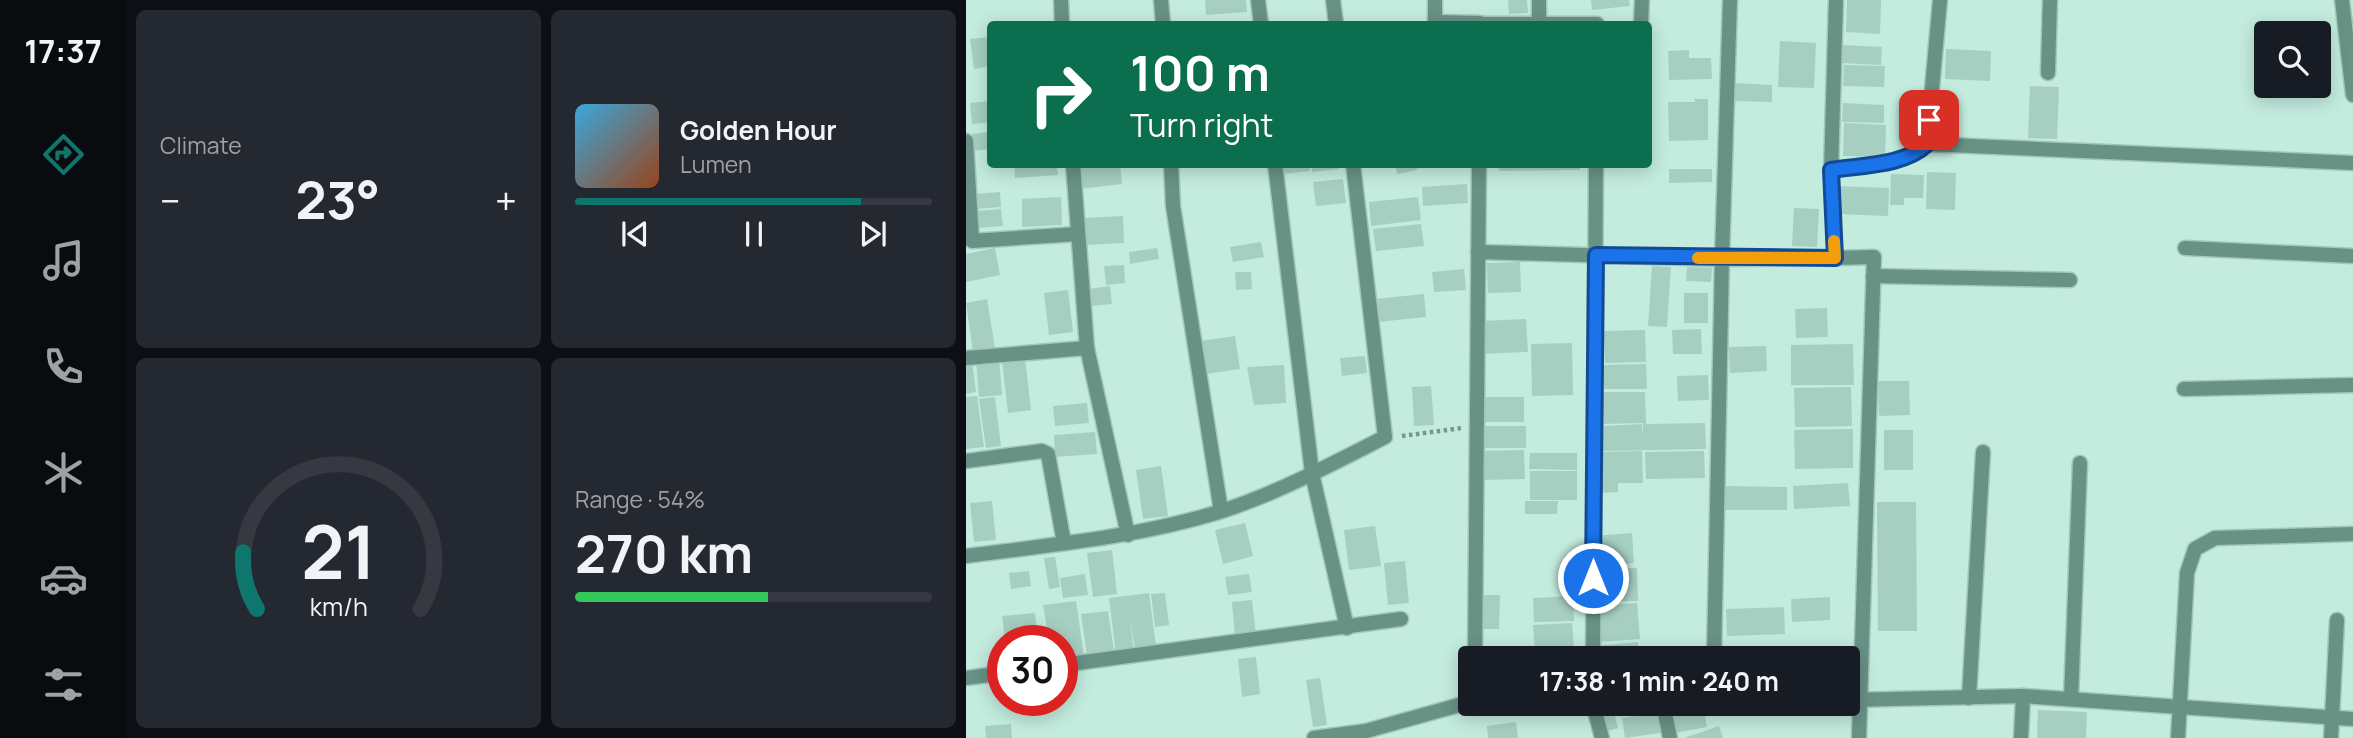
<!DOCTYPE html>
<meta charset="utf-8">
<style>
:root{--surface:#171b24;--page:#242831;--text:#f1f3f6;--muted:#9ea1a6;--line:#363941;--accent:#0f766e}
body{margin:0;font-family:Manrope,sans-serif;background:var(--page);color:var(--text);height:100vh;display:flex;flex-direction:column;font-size:26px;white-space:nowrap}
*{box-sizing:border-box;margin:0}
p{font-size:23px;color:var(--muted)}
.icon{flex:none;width:38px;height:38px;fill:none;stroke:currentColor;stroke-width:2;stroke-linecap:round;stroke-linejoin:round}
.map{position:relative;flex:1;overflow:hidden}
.sheet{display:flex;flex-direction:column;gap:10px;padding:10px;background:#0d0f14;width:840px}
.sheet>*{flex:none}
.guide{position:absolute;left:21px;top:21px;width:665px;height:147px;border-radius:7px;box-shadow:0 4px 18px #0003;background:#0b6e4f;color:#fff;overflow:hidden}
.tools{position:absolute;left:1288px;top:21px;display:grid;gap:14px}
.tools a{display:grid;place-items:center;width:77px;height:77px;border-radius:7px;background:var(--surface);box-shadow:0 4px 18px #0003;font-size:35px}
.speed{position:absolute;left:21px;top:625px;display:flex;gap:14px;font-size:35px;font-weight:700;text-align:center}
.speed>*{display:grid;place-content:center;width:91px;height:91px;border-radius:50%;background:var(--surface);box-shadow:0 4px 18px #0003;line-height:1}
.speed .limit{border:10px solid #d22;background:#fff;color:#111}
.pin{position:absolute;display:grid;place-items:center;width:60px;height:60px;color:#fff;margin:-30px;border-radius:14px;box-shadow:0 4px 10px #0006}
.me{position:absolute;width:77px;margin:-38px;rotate:0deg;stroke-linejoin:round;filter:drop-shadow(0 0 5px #0008)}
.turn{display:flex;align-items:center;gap:24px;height:147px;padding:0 28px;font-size:32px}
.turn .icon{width:91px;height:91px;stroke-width:2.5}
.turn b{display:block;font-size:49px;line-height:60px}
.big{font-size:52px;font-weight:700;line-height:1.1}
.sheet .widget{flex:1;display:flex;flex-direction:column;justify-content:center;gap:10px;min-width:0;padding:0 24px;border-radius:10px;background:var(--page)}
.sheet .dial{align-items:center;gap:0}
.dial svg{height:182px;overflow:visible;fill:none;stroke:var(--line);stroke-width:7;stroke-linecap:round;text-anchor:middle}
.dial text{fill:var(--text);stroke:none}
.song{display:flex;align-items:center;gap:21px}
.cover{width:84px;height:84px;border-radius:10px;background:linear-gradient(135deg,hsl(200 70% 55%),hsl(20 70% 35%))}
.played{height:7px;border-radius:4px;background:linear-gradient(90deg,var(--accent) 80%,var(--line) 80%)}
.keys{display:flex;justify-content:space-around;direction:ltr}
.heat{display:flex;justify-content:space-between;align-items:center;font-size:38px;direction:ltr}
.charge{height:10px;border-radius:5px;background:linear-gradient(90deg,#34c759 54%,var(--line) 0)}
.sheet .tiles{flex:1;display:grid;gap:10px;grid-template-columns:repeat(2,1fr)}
.trip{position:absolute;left:492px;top:646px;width:402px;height:70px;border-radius:7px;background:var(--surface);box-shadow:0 4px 18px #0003;font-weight:700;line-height:70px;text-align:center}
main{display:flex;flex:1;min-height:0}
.dock{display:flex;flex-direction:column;width:126px;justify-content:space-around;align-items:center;background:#090b0e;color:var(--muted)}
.dock .icon{width:49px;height:49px}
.dock .selected{color:var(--accent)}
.dock b{font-size:32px;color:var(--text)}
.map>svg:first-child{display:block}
.building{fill:#a6cfc2}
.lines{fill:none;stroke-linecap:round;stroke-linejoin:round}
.street-casing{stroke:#a2c6ba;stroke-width:17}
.path{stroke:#78968d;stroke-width:4.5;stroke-dasharray:3.5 3.5;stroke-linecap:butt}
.street{stroke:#699286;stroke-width:14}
.route-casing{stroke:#114b97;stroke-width:18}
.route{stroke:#1a73e8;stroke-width:12}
.slow{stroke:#f59e0b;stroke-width:12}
</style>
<main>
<nav class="dock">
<b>17:37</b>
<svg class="icon selected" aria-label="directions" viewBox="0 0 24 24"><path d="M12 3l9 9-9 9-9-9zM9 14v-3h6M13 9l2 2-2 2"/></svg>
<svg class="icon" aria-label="music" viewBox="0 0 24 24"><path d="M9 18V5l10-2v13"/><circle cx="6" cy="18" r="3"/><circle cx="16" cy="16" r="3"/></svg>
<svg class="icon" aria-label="phone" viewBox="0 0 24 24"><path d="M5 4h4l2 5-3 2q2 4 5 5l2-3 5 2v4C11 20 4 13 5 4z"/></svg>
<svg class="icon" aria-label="climate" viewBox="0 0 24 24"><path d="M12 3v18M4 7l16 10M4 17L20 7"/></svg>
<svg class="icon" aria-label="car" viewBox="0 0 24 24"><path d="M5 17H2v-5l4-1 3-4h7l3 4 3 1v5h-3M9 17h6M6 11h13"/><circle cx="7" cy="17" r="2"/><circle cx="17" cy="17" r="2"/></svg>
<svg class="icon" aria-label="filters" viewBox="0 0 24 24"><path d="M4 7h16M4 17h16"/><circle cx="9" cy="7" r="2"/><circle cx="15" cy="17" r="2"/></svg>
</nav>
<section class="sheet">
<div class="tiles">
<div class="widget"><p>Climate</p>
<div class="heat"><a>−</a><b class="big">23°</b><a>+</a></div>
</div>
<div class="widget">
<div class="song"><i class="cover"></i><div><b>Golden Hour</b><p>Lumen</p></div></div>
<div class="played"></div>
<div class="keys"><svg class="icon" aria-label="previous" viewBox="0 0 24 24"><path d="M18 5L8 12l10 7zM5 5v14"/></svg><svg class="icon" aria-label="pause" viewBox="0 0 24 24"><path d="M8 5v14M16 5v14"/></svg><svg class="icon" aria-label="next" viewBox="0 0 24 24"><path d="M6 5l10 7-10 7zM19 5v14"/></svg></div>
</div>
<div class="widget dial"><svg viewBox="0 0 100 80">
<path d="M14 69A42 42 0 1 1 86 69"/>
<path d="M14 69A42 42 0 0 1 8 44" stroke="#0f766e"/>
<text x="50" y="56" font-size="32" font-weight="700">21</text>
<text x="50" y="72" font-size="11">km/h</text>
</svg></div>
<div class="widget"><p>Range · 54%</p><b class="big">270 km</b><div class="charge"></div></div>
</div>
</section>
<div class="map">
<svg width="1387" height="738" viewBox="0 0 1387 738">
<rect width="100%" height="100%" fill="#c3ecdf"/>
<g class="building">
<path d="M239,0H280L281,12L240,15Z"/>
<path d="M542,0H561L562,13L543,14Z"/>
<path d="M625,0H663L664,6L626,10Z"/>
<path d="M881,0H915L914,34L880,32Z"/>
<path d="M24,37V66L8,69L4,39Z"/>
<path d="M814,41L850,43L848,88L812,87Z"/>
<path d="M876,45L916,47L915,65L875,63Z"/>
<path d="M980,49L1025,51L1024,81L979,79Z"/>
<path d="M723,50V58H745L746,79L703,80L702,51Z"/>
<path d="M878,65L919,66L918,87L877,86Z"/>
<path d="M768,83L806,85V102L767,101Z"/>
<path d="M1064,86L1093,87L1091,139L1062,138Z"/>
<path d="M728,99H742V140L703,141L702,102H729Z"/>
<path d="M24,101V122L6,124L4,103Z"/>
<path d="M877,103L918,105V123L876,122Z"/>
<path d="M878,123L920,125L919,157L877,156Z"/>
<path d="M24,132V149L8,151L6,134Z"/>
<path d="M48,164H91L92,175L49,178Z"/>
<path d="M111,164H154L156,184L114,189Z"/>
<path d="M316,164H343L344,171L317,174Z"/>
<path d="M346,164H373V169L346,172Z"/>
<path d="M429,164H450L451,170L431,174Z"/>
<path d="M533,164H614V170L533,171Z"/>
<path d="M703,169H746V182L703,183Z"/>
<path d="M961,172L990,173L989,210L960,209Z"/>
<path d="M925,174L958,175L957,198H938V205H924Z"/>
<path d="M377,179L380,203L350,206L347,182Z"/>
<path d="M501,184L502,203L457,206L456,187Z"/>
<path d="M872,186L923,188L922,216L871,214Z"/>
<path d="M34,192L35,207L10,209L8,194Z"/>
<path d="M95,197L96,225L56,227V199Z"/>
<path d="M452,197L455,220L405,226L403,202Z"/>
<path d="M828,208L853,209L851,247L826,246Z"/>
<path d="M35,209L37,226L12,228L11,211Z"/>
<path d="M157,216L158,243L117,245L116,218Z"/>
<path d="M455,224L458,246L410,251L407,229Z"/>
<path d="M295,242L298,257L267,262L264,247Z"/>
<path d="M29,248L34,275L0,282V254Z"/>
<path d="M191,248L193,259L164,264L163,252Z"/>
<path d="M554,262L555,292L522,293L521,263Z"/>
<path d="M158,265L159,283L140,285L138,266Z"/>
<path d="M686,266L705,267L701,327L682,326Z"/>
<path d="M721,267L746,268L745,282L720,281Z"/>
<path d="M498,269L500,290L468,292L466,272Z"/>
<path d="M269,272H285L286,289L270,290Z"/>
<path d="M144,286L146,304L125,306L123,289Z"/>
<path d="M102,290L107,332L83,335L78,293Z"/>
<rect x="718" y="293" width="24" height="30"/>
<path d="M458,294L460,317L412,322L409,299Z"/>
<path d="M21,299L29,348L7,352L0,303Z"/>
<path d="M861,308L862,337L830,338L829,309Z"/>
<path d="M560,319L562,352L517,354L515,321Z"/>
<path d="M735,329L736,354H707L706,330Z"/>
<path d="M679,330L680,362L639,363L638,331Z"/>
<path d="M269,336L274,369L239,374L235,341Z"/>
<path d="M606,343L607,395L566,396L565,344Z"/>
<path d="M887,344L888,385H825V345Z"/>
<path d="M800,346L801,371L764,373L763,347Z"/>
<path d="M399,356L401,373L376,376L374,358Z"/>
<path d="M59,358L65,410L42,413L36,360Z"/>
<path d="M33,359L36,395L13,397L10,360Z"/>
<path d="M6,360L10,392L0,394V361Z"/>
<path d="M680,364L681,389H638V365Z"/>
<path d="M318,365L320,403L288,405L281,367Z"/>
<path d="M742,375L743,400L712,401L711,376Z"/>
<path d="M912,381H943L944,415L913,416Z"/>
<path d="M465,386L468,425L448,426L446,387Z"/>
<path d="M885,387L886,426L829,427L828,388Z"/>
<path d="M634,392H679L680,424L739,423L740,449L636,451V426L676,424L677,435V423L635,424Z"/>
<path d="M11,396L18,447L0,449V397Z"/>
<path d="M29,397L35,446L20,448L13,399Z"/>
<rect x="519" y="397" width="39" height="25"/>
<path d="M121,403L123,423L89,426L87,406Z"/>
<rect x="513" y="426" width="47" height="22"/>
<path d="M887,429V468L829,469L828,430Z"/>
<rect x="918" y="430" width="29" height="40"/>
<path d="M129,432L131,454L89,457L88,435Z"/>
<path d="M558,450L559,479L515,480V451Z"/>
<path d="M676,451L677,483H652V492L636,493L634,452Z"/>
<path d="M738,451L739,478L680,479L679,452Z"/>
<path d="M564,453H611V470L563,469Z"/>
<path d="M195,466L202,516L177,519L170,470Z"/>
<rect x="564" y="471" width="47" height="29"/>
<path d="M882,483L884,506L828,509L827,486Z"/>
<path d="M759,486L821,487V510H759Z"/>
<path d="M26,501L30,540L8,542L4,503Z"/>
<path d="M559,501H592L591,514H559Z"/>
<path d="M911,502H950L951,631H912Z"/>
<path d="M279,523L287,556L257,564L249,530Z"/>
<path d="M409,526L415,566L383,570L378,530Z"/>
<path d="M666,533L668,563L632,566L629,536Z"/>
<path d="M146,550L151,594L127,597L121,553Z"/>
<path d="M89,557L94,587L83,589L78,558Z"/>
<path d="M439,561L443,603L422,605L418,563Z"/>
<path d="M671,568L672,601L631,602V569Z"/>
<path d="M63,571L65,586L45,589L43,573Z"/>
<path d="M119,574L122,595L97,598L94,578Z"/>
<path d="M283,574L286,592L262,595L259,577Z"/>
<path d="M183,593L190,646L169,649L164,619L168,653L150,655L143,598Z"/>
<path d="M199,593L203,625L189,627L185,594Z"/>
<path d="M515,595H534L533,629H514Z"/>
<path d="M607,596L608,621L568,622L567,598Z"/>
<path d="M864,597V620L826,622L825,599Z"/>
<path d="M286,600L290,635L269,637L266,602Z"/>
<path d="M110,601L118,656L96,660V640H83L77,605Z"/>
<path d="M671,603L674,639L631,642L629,606Z"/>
<path d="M818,607L819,634L761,636L760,609Z"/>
<path d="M142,611L148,651L121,655L115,614Z"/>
<path d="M69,613L72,640H39L36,616Z"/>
<path d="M606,623L608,648L569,650L567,625Z"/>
<path d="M672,642L673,658H631L630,646Z"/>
<path d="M290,657L294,694L276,697L272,659Z"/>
<path d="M354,678L361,725L347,727L340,680Z"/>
<path d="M646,704L652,728L638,732L632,708Z"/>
<path d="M704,704H737L741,727L709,733Z"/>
<path d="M1072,710L1121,712L1120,738H1071Z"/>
<path d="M691,713L694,733L659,738L656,718Z"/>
<path d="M550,722L552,738H522L521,726Z"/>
<path d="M45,724L46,738H20L19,726Z"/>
<path d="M753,726L757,738H718Z"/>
</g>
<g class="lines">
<defs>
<g id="street">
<path d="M95,0L96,24"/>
<path d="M195,0L197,24"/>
<path d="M292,0L295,24"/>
<path d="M367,0L370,24"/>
<path d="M469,0V22L514,23"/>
<path d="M764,0L756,259L869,258"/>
<path d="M870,0L865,170L869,258L908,257L893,738"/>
<path d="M1376,0L1387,95"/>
<path d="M514,24H631"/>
<path d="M573,24V0"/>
<path d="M675,24L676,0"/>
<path d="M1082,73L1084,0"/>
<path d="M0,141L6,241L112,234"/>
<path d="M961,144L1387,163"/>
<path d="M107,164L121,348L162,535"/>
<path d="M205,164L207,206L255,511"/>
<path d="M309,164L346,473L381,628"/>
<path d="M865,170C896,165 938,166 961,144L974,0"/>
<path d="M1219,248L1387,256"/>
<path d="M512,252L756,259L748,658"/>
<path d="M907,276L1104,280"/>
<path d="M0,358L121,348"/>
<path d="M1218,389L1387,385"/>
<path d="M0,461L76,451L82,454L98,543"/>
<path d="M0,556C85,545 171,537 253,512C310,494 366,464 419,437L387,164"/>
<path d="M509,658L513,164"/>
<path d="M627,658L630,164"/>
<path d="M96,665L435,619"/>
<path d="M0,678L37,673"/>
<path d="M1003,698L1017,452"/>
<path d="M1105,699L1114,463"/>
<path d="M882,700L1057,696L1387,719"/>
<path d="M627,704L636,738"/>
<path d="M697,704L704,738"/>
<path d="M348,738L400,731L504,702"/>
<path d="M1055,738L1057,696"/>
<path d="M1212,738L1221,573L1229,549L1249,538L1387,534"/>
<path d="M1365,738L1371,620"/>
</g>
</defs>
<use href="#street" class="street-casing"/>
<path class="path" d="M436,436L496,428"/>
<use href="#street" class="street"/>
</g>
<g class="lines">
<defs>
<path id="route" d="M627,578L630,255L869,258L865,170C896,165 938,166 961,144L963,120"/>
</defs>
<use href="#route" class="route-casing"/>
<use href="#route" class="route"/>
<path class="slow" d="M732,258H869L868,241"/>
</g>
</svg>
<div class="tools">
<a><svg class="icon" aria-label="search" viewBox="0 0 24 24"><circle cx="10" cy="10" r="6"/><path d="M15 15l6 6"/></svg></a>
</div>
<div class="speed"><div class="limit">30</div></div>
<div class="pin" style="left:963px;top:120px;background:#d93025"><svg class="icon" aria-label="arrive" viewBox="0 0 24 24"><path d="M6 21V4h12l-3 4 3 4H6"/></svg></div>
<svg class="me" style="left:627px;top:578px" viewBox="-20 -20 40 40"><circle r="17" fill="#1a73e8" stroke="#fff" stroke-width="3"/><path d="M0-11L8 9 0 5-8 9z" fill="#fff"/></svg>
<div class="trip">17:38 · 1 min · 240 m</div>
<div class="guide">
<div class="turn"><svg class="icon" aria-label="right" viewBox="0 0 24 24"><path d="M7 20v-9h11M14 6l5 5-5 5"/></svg><div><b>100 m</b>Turn right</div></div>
</div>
</div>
</main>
